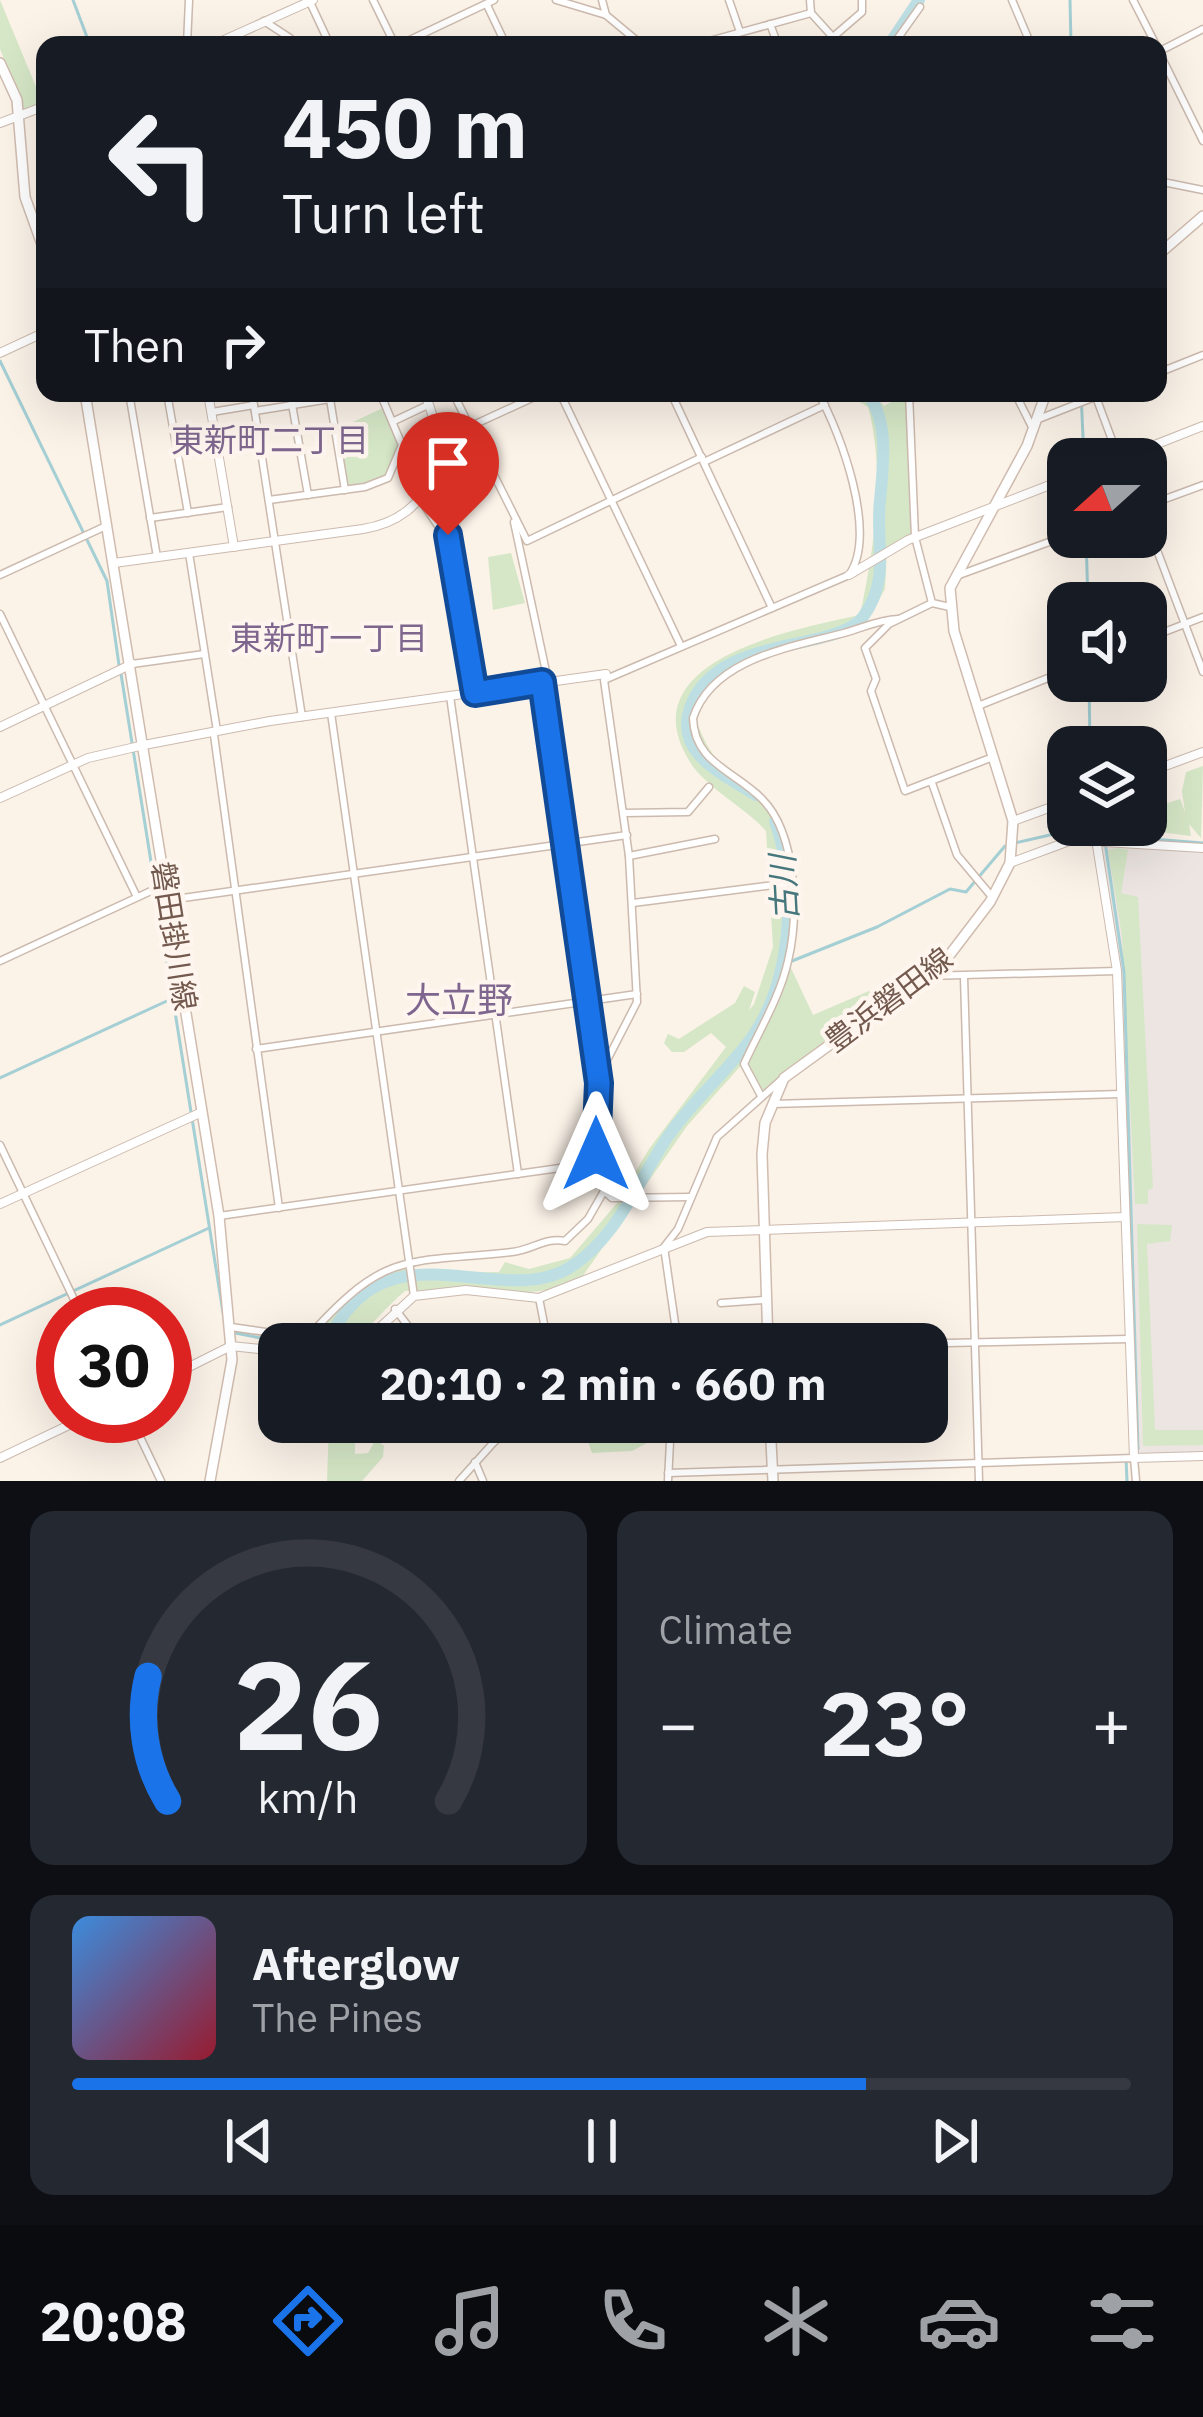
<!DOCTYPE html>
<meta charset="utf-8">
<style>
:root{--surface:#171b24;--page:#242831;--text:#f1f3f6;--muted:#9ea1a6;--line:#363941;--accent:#1a73e8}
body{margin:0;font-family:"IBM Plex Sans","Noto Sans JP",sans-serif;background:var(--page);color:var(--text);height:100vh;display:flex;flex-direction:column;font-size:45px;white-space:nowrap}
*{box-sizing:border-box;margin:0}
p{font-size:39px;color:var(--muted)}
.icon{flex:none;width:66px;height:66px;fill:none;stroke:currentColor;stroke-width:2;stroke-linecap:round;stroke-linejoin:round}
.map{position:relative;height:1481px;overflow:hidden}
.panel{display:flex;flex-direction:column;gap:30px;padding:30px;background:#0d0f14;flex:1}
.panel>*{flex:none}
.hud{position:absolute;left:36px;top:36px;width:1131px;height:366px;border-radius:24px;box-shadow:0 12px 48px #0002;background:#171b24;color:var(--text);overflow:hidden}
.needle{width:78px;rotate:249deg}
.fabs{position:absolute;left:1047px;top:438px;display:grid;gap:24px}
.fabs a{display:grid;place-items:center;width:120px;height:120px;border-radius:24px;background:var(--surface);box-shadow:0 12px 48px #0002;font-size:60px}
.speed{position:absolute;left:36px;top:1287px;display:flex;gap:24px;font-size:60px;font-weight:700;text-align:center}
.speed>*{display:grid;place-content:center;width:156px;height:156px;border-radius:50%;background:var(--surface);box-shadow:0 12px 48px #0002;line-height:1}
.speed .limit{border:18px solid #d22;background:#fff;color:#111}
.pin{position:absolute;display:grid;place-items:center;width:102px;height:102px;color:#fff;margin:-123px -51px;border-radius:50% 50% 50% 0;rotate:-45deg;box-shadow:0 0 12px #0007}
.pin .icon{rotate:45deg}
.me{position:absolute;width:132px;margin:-66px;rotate:0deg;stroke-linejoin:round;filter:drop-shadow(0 0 9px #0008)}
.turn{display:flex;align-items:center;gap:42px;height:252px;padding:0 48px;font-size:54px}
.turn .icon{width:156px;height:156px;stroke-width:2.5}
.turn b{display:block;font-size:84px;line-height:102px}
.then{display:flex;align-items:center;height:114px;padding:0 48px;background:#0003;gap:24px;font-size:45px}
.big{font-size:90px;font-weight:700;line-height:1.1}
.panel .tile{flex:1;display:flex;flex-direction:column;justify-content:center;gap:18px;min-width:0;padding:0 42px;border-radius:24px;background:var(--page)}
.panel .dial{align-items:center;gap:0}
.dial svg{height:312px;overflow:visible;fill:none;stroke:var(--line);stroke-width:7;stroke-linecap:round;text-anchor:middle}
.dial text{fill:var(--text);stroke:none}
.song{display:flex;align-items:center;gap:36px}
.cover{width:144px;height:144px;border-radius:18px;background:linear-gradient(135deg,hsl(210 70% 55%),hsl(350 70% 35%))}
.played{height:12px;border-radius:6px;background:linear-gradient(90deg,var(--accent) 75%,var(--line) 75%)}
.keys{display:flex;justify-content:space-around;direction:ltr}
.heat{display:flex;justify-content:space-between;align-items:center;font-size:66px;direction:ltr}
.panel .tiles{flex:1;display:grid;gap:30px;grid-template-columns:1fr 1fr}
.tile:last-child{grid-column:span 2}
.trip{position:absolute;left:258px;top:1323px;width:690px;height:120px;border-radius:24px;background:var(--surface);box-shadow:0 12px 48px #0002;font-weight:700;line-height:120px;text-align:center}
.tabs{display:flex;height:192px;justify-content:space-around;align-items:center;background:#090b0e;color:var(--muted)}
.tabs .icon{width:84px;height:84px}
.tabs .selected{color:var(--accent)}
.tabs b{font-size:54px;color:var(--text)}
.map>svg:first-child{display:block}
.industrial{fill:#ece5e1}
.green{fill:#d6e7c7}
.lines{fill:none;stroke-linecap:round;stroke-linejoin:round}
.stream{stroke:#a4cfd4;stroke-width:3}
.river{stroke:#bddfe3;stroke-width:12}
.minor-casing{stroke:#ccbaae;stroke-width:9}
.tertiary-casing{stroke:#ccbaae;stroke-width:10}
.secondary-casing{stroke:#d0bcaf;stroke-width:12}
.minor{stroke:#fff;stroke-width:6}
.tertiary{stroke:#fff;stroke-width:8}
.secondary{stroke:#fff;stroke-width:9}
.route-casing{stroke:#114b97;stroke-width:30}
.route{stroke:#1a73e8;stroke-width:21}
.labels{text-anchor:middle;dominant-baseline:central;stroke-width:9;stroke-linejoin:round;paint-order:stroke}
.street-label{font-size:30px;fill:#73594e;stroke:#fef6ee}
.neighbourhood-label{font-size:33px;fill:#7e668e;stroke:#fef6ee}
.water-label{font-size:33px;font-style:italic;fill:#46777d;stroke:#fef6ee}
.quarter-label{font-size:36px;fill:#7e668e;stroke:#fef6ee}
</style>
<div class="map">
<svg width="1203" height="1481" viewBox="0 0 1203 1481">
<rect width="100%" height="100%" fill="#fbf2e8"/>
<path class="industrial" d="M1097,833L1203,844V1456L1134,1458L1117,971Z"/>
<g class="green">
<path d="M0,0L44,106L24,109L0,49Z"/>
<path d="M845,393H873L884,406L908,393L915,537L887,552L885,589L865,625C800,643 733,654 694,715C715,773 727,762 761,801C805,852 788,956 775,999L791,968L813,1015L883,985L886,996L760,1094L745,1061L687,1126L578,1283C528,1301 460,1287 405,1291C367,1323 368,1344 315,1344C324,1301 367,1283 403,1264L408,1273L499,1272L505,1262L529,1269L570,1258L618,1202L649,1149L726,1047L711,1033L684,1052H672L664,1043L668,1034L679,1039L735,1003L744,986L755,992L749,1010L754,1004L773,947L766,831C745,807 706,788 690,762C626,660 795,629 860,615C874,548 886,473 868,407Z"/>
<path d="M387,406C404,461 410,476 347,490L340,428Z"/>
<path d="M511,553L525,603L493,610L488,557Z"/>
<path d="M1203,766L1201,838L1189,824L1191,836L1144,830L1146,810L1180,799L1185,812L1182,791L1186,772Z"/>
<path d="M1118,848L1128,850L1121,893L1138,897L1153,1188L1148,1190V1204H1135L1122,936L1108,850Z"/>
<path d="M1137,1224L1172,1225L1170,1241L1147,1244L1155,1430H1203V1445L1143,1446Z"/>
<path d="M329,1422H384L355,1426V1454L368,1453L376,1439L384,1446L383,1457L362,1481H327Z"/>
<path d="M581,1422H643L647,1443L632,1451L592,1453Z"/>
</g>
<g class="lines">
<g class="stream">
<path d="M73,0L90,45"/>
<path d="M1070,0L1071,45"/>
<path d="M0,361L107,581L119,665"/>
<path d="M1081,393L1084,459"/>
<path d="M1086,537L1088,603"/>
<path d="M121,674L226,1331"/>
<path d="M1089,681L1090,747"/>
<path d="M1104,835L1124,972L1138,1449"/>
<path d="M1015,843L1063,832L1203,843"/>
<path d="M782,965L877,927L950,889L966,892L1005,846"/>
<path d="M0,1078L169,1000"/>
<path d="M0,1325L209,1228"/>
<path d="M235,1333L292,1344"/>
<path d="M1126,1458L1127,1481"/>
</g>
<g class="river">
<path d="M889,45L919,0"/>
<path d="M756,795C725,775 674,754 690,708C715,634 836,653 863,617C891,579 875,542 880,501C883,466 890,422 867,393"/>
<path d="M327,1344C382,1218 498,1311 569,1268C616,1240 638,1181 667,1138C691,1102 724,1075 750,1040C792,983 798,887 775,821"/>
</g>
<defs>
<g id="minor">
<path d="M309,0L330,45"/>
<path d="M373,0L395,45"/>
<path d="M556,0L606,15"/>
<path d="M602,0L606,15L642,45"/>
<path d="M729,0L740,32"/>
<path d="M810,0L811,13L840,45"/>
<path d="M1012,0L1031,45"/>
<path d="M1133,0L1156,45"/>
<path d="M487,5L506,45"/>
<path d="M264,21L290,38L291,45"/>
<path d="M770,24L778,45"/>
<path d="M833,37L862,12V0"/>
<path d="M187,45L189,0"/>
<path d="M399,45L494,0"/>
<path d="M695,45L811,13"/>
<path d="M893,45L920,7"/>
<path d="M1158,50L1203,141"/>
<path d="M1158,52L1203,29"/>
<path d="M1158,181L1203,190"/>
<path d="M1158,373L1203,355"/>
<path d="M129,393L157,557"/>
<path d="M167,393L188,513"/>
<path d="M252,393L302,717"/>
<path d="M290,393L308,495"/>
<path d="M329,393L345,490"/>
<path d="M453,393L527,541L702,457"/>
<path d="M560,393L680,644"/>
<path d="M671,393L772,608"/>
<path d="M909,393L915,537L932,603L950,607"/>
<path d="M1015,393L1033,429"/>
<path d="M1096,397L1119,459"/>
<path d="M255,411L330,399"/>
<path d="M212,412L254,405"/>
<path d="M1036,420L1105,393"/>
<path d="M394,421L428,405"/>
<path d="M469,427L543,393"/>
<path d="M704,462L825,405"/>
<path d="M420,499L454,550L475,693"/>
<path d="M269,500L365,487L388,478L402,445L380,393"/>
<path d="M1146,506L1203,485"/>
<path d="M150,518L228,507"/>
<path d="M1146,521L1203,672"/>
<path d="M514,522L548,681"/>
<path d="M189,553L217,731"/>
<path d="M0,575L106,526"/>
<path d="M959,575L1068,535"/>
<path d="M932,603L889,624L865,648L876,679L871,691L905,791L993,757"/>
<path d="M0,614L137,897"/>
<path d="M1146,639L1203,617"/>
<path d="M132,664L204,654"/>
<path d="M542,683L598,1079"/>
<path d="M450,696L518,1174"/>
<path d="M978,706L1068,670"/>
<path d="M331,713L414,1296"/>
<path d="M214,735L279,1208"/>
<path d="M932,783L957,855L993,898"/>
<path d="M624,813L688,812L709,787"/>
<path d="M629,856L715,839"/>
<path d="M169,900L627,835"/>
<path d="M633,903L790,883"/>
<path d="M0,961L166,884"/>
<path d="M926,976L1117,971"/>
<path d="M964,977L979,1481"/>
<path d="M256,1049L637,994"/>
<path d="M760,1094L744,1064C759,1031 780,997 788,961C799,915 797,834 762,799C735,771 694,763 693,718C713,658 792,647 844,633C863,628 877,620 898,619"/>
<path d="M772,1104L1121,1094"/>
<path d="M0,1145L81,1314"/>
<path d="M690,1197L612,1198L604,1191L596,1149V1096L603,1068L637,1002L629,856L604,680L849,575C878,534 841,433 818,393"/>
<path d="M219,1216L560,1168L596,1154"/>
<path d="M539,1298L548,1344"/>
<path d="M721,1303L765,1300"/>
<path d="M395,1309L422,1344"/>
<path d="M231,1327L307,1338C387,1249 403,1264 512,1252C532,1250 545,1237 565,1241L588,1219L604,1191"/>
<path d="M678,1344L664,1247L678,1229L717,1137L781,1080"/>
<path d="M900,1344L1128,1339"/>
<path d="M130,1416L161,1481"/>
<path d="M464,1422L484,1428L494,1442"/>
<path d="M475,1462L483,1481"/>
<path d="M668,1473L1134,1458L1136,1481"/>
<path d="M459,1481L494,1442L521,1422"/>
<path d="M668,1481L671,1422"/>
</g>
<g id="tertiary">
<path d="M213,45L313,0"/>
<path d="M0,123L45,106"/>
<path d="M0,353L45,332"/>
<path d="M208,393L234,547"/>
<path d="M1119,459L1203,426"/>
<path d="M114,563L363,529C435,517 452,452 424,393"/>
<path d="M849,575L908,540L1068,478"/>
<path d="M0,727L132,664"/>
<path d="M1146,773L1203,752"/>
<path d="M0,798L88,758L144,745L270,721L606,674"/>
<path d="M1013,821L1068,801"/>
<path d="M1096,839L1117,971L1134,1458L1203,1456"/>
<path d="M1010,863L1072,840L1203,848"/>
<path d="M0,1204L202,1112"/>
<path d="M362,1344L414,1296L466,1290L539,1298L707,1232L1125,1217"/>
<path d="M165,1379L231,1346L279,1351"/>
<path d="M0,1458L88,1416"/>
</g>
<g id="secondary">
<path d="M0,63L17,100L25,197L45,253"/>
<path d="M1158,255L1203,216"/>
<path d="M85,393L219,1216L232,1360L210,1481"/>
<path d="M768,1344L762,1154L765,1123L784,1078L945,961L990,902L1010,863L1013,821L954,631L950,588L1027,446L1046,393"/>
<path d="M770,1422L773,1481"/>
</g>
</defs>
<use href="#minor" class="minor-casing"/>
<use href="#tertiary" class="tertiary-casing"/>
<use href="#secondary" class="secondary-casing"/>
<use href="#minor" class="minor"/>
<use href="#tertiary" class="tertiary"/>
<use href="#secondary" class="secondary"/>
</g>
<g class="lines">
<defs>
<path id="route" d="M448,535L475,693L542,682L599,1083L596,1154"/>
</defs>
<use href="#route" class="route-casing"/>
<use href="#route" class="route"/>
</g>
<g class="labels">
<g class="street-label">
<text transform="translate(175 936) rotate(81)">磐田掛川線</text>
<text transform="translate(888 999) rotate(-37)">豊浜磐田線</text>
</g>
<g class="neighbourhood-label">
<text x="270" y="439">東新町二丁目</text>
<text x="329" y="637">東新町一丁目</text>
</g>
<g class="water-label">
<text transform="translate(783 888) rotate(-93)">古川</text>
</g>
<g class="quarter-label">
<text x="459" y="999">大立野</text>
</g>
</g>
</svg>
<div class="fabs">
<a><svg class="needle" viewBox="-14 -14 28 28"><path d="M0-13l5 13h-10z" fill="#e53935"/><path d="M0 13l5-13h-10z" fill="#9ea1a6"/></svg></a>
<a><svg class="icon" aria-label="sound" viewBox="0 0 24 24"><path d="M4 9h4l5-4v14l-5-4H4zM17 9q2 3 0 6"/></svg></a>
<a><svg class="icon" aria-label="layers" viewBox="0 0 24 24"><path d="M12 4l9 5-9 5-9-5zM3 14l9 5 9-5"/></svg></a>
</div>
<div class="speed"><div class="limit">30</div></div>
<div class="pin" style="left:448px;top:535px;background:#d93025"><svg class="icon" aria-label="arrive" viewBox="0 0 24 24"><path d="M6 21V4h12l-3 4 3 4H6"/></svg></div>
<svg class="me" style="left:596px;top:1154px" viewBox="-20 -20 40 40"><path d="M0-17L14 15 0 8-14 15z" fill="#1a73e8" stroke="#fff" stroke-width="4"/></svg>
<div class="trip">20:10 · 2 min · 660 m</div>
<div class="hud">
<div class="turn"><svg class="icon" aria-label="left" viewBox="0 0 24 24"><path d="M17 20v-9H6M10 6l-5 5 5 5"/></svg><div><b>450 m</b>Turn left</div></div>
<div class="then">Then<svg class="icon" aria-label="right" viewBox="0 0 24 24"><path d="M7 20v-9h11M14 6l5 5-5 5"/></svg></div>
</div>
</div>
<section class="panel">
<div class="tiles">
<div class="tile dial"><svg viewBox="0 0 100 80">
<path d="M14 69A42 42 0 1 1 86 69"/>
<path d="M14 69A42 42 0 0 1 9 37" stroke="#1a73e8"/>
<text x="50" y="56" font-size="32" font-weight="700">26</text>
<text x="50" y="72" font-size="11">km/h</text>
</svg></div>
<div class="tile"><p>Climate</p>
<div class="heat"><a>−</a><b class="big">23°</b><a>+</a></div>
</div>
<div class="tile">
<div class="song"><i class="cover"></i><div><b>Afterglow</b><p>The Pines</p></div></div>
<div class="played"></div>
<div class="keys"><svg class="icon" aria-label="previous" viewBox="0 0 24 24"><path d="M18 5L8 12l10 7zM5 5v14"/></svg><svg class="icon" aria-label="pause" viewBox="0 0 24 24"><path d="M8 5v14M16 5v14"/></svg><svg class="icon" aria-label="next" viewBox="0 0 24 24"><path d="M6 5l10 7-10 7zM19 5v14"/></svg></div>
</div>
</div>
</section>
<nav class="tabs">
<b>20:08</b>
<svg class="icon selected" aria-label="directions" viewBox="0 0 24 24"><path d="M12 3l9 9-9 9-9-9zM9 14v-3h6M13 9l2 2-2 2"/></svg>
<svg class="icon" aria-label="music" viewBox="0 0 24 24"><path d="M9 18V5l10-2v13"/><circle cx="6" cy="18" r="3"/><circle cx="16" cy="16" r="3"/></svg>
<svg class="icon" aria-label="phone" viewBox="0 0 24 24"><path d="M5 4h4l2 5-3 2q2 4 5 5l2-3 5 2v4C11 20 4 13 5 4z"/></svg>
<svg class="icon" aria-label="climate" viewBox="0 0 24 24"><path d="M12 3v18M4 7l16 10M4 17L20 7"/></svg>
<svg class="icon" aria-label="car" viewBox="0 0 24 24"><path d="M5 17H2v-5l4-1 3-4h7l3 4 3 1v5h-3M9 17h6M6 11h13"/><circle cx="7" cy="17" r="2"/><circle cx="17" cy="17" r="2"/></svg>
<svg class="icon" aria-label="filters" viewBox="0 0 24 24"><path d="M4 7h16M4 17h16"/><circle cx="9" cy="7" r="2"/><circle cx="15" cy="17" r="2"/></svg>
</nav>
